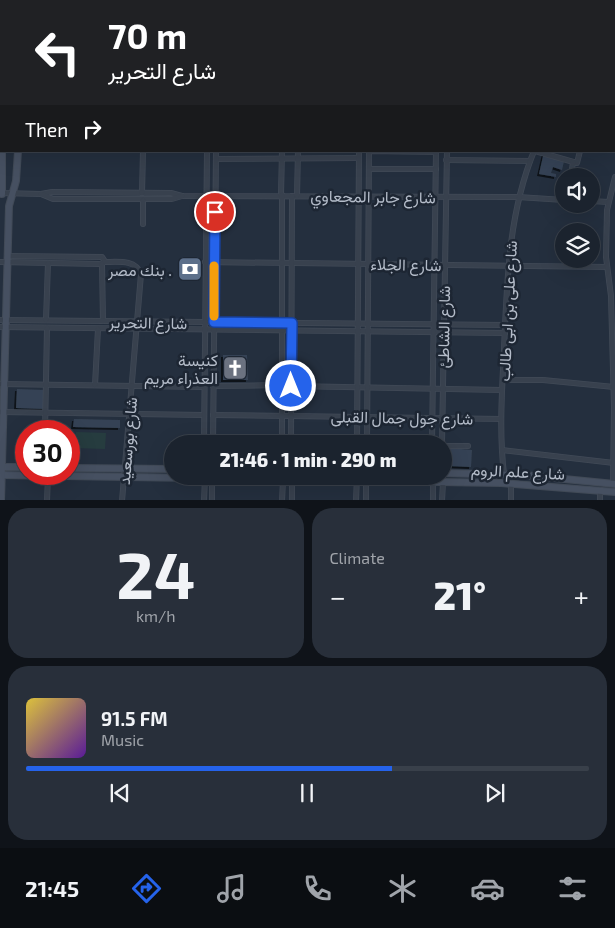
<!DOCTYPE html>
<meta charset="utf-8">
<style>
:root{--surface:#1b232e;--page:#282f3a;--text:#f1f3f6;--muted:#a0a4aa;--line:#39404a;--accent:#2563eb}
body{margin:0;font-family:"Exo 2",Vazirmatn,sans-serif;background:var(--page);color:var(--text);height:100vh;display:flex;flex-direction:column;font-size:19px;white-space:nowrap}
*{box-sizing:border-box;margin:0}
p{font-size:16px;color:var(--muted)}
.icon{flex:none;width:28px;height:28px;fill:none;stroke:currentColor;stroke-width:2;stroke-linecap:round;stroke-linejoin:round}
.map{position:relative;height:500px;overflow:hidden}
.drawer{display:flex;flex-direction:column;gap:8px;padding:8px;background:#0f1319;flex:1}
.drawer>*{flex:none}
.hud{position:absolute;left:0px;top:0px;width:615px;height:152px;box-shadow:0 5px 20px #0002,0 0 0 1px var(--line);background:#202124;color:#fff;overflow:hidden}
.fabs{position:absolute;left:555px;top:168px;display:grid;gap:10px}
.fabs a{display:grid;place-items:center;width:45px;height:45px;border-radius:50%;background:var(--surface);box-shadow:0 5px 20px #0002,0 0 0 1px var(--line);font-size:25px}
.speed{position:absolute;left:15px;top:420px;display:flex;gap:10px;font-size:25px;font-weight:700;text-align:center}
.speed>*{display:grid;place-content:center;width:65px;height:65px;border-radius:50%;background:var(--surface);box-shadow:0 5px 20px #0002,0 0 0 1px var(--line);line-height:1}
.speed .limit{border:8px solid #d22;background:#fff;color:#111}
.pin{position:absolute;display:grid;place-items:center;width:42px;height:42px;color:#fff;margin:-21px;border:2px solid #fff;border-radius:50%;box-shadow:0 1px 5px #0007}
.me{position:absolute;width:55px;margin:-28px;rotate:0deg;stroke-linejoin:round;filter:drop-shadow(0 0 4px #0008)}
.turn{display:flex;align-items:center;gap:18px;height:105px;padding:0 25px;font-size:22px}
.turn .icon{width:65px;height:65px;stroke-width:2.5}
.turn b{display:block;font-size:35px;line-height:42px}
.then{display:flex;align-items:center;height:48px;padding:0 25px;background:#0003;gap:10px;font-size:19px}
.big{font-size:38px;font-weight:800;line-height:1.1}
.drawer .widget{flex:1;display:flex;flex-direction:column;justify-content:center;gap:8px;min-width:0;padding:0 18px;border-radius:20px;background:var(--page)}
.drawer .dial{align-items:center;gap:0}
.dial b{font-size:65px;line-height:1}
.song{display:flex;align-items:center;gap:15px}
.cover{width:60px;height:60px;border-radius:8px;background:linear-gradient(135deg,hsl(50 70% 55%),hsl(270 70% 35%))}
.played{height:5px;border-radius:2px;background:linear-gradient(90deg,var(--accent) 65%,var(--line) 65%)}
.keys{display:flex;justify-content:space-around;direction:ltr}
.heat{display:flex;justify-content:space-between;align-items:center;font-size:28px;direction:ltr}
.drawer .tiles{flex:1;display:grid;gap:8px;grid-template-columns:1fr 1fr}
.widget:last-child{grid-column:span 2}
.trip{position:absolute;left:164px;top:435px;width:288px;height:50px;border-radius:25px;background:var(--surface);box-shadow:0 5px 20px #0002,0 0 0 1px var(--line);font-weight:800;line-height:50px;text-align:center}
.tab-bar{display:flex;height:80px;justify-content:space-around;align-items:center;background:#0b0e12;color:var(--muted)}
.tab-bar .icon{width:35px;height:35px}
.tab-bar .on{color:var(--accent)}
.tab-bar b{font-size:22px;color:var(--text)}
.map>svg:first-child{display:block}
.green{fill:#263c3f}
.building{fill:#364354;filter:url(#shadow)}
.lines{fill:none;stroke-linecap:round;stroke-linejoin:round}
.street-casing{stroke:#414a57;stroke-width:6}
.secondary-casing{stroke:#414a57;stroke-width:8}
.street{stroke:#38414e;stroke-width:4.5}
.secondary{stroke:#465061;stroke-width:6}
.route-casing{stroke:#184099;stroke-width:12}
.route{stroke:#2563eb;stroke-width:9}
.slow{stroke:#f59e0b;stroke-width:9}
.labels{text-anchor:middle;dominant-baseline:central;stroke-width:5;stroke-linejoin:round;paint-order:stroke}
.street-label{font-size:16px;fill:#b4bcc9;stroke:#1d2633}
.poi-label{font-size:16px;fill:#b4bcc9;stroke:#1d2633;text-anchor:end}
</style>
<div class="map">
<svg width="615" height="501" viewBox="0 0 615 501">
<defs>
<filter id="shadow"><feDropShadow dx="-2" dy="2" stdDeviation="0" flood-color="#0009"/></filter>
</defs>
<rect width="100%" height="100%" fill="#242f3e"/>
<path class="green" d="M76,432L106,433L105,449L75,448Z"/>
<g class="building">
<path d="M544,152L565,157L562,170L553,167L551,173L556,174V177L539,174Z"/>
<path d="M223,355H247L248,380H223Z"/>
<path d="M17,389L45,390L44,409L16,408Z"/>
<path d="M74,419L120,420V428L73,427Z"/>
<path d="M450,448L472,450L471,467L449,466Z"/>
</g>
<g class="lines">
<defs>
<g id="street">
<path d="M208,0V1"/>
<path d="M383,0L384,1"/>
<path d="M614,84L615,83"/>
<path d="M535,151L577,163L580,151"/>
<path d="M216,159L358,158"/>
<path d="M446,160L530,161"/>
<path d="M369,169H436"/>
<path d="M571,176L573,162"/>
<path d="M1,193L41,194L52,192L171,193L182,196L518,197L564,200"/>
<path d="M142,193L143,151"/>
<path d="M41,194L53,199H172L182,196"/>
<path d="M281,195L282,151"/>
<path d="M282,195V444"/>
<path d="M297,196L298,151"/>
<path d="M591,201L608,202"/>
<path d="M143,224V200"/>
<path d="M0,262L100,264L103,263L104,260L102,257L7,256"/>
<path d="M104,262C118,262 135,259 141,274L122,501"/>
<path d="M205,262L607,267"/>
<path d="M102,264L103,321"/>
<path d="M0,320L505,325"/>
<path d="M46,320L48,263"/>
<path d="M0,327L505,333"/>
<path d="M503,380H543L614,387"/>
<path d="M0,384L204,387"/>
<path d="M95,385L98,329"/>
<path d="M213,386L282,385"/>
<path d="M291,386L502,390"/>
<path d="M0,412L204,415"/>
<path d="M213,415L501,419"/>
<path d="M45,431L47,328"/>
<path d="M204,444L207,151"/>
<path d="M213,444L216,151"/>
<path d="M291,444L292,196"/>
<path d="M357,444L359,151"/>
<path d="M367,444L369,151L436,152"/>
<path d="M432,444L436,151"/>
<path d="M442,444L447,151"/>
<path d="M442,446H468"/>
<path d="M502,450L614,463"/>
<path d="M504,474C499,433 502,391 504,349C507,282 508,215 534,151"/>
<path d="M433,481V501"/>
<path d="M511,483V501"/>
<path d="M613,483L614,407L611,296L606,257L607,210L615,177"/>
<path d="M47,501L48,476"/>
<path d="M204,501L205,478"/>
<path d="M212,501V477"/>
<path d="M282,501L283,480"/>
<path d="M292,501V480"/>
<path d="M356,501L357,476"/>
<path d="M366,501V476"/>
<path d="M442,501L443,482"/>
<path d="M600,501V490"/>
</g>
<g id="secondary">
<path d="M148,1L151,0"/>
<path d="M162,1L164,0"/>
<path d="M572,1L573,0"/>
<path d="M578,1L579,0"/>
<path d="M0,28H1"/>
<path d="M0,34H1"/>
<path d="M614,35L615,34"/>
<path d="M614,45L615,44"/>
<path d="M0,106H1"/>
<path d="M0,111H1"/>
<path d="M2,194V151"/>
<path d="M1,467H26"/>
<path d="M69,468L172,469"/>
<path d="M442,473L524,475L615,484"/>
<path d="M1,475L501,483L615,492"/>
<path d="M1,501L9,206L16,181L18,151"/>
</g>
</defs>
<use href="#street" class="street-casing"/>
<use href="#secondary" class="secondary-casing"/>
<use href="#street" class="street"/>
<use href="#secondary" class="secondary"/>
</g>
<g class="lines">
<defs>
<path id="route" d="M215,212L214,322L292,323L291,386"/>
</defs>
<use href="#route" class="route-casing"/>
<use href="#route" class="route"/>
<path class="slow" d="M214,316V266"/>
</g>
<defs>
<symbol id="bank-square" viewBox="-11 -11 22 22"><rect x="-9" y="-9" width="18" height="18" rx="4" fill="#5c6f8a" stroke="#1d2633"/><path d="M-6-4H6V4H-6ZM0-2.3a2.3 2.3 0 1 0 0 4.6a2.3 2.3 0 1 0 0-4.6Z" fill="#fff"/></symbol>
<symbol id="church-square" viewBox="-11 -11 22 22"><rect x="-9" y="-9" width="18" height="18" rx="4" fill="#6b7280" stroke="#1d2633"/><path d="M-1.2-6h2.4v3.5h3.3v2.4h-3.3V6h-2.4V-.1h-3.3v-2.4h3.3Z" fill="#fff"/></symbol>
</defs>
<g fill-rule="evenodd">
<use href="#bank-square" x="176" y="255" width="28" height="28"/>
<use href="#church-square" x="221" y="354" width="28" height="28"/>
</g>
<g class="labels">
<g class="street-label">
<text transform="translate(373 196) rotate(1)">شارع جابر المجعاوي</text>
<text transform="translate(406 264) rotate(1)">شارع الجلاء</text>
<text transform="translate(507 311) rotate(-87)">شارع على بن ابى طالب</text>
<text transform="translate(148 322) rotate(1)">شارع التحرير</text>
<text transform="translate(443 327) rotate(-89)">شارع الشاطئ</text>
<text transform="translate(402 417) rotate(1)">شارع جول جمال القبلى</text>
<text transform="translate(127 441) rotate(-85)">شارع بورسعيد</text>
<text transform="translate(518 471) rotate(3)">شارع علم الروم</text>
</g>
<g class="poi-label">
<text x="172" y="269">بنك مصر .</text>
<text x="218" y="359">كنيسة<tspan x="218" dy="18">العذراء مريم</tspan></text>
</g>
</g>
</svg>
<div class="fabs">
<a><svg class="icon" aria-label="sound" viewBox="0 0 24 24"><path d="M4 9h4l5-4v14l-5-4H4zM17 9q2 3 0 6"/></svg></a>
<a><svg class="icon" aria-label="layers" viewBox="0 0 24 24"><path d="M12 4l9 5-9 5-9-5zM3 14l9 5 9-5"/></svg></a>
</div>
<div class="speed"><div class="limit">30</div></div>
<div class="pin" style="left:215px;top:212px;background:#d93025"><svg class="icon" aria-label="arrive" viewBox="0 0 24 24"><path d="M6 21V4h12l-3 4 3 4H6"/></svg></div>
<svg class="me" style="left:291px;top:386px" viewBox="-20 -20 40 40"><circle r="17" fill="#2563eb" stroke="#fff" stroke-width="3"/><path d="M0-11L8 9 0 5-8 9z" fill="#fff"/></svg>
<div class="trip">21:46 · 1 min · 290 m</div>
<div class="hud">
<div class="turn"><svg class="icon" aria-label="left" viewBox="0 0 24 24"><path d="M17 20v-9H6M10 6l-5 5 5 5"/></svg><div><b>70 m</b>شارع التحرير</div></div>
<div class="then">Then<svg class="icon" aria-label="right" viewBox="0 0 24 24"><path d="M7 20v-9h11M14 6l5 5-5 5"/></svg></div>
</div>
</div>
<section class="drawer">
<div class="tiles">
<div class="widget dial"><b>24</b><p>km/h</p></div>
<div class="widget"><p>Climate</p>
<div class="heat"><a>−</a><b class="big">21°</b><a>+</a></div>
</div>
<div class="widget">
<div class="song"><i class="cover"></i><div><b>91.5 FM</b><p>Music</p></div></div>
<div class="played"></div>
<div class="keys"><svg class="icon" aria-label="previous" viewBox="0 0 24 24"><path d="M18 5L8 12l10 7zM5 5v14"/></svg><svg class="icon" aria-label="pause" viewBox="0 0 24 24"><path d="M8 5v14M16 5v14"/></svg><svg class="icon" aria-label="next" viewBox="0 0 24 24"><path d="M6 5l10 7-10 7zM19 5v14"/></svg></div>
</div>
</div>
</section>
<nav class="tab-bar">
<b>21:45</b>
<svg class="icon on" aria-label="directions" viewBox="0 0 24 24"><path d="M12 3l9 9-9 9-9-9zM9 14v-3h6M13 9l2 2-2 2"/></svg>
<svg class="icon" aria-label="music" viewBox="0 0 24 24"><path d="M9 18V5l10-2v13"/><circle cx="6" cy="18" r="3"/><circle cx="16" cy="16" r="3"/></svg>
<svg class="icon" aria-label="phone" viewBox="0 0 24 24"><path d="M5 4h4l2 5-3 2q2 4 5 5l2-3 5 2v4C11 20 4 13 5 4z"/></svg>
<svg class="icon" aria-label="climate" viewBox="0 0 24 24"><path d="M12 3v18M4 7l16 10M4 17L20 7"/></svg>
<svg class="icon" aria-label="car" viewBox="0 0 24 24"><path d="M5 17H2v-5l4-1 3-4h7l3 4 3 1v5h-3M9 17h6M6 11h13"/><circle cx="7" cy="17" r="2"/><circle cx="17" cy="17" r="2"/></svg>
<svg class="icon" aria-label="filters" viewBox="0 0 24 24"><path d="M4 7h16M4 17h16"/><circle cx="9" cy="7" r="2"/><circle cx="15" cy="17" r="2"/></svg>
</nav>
